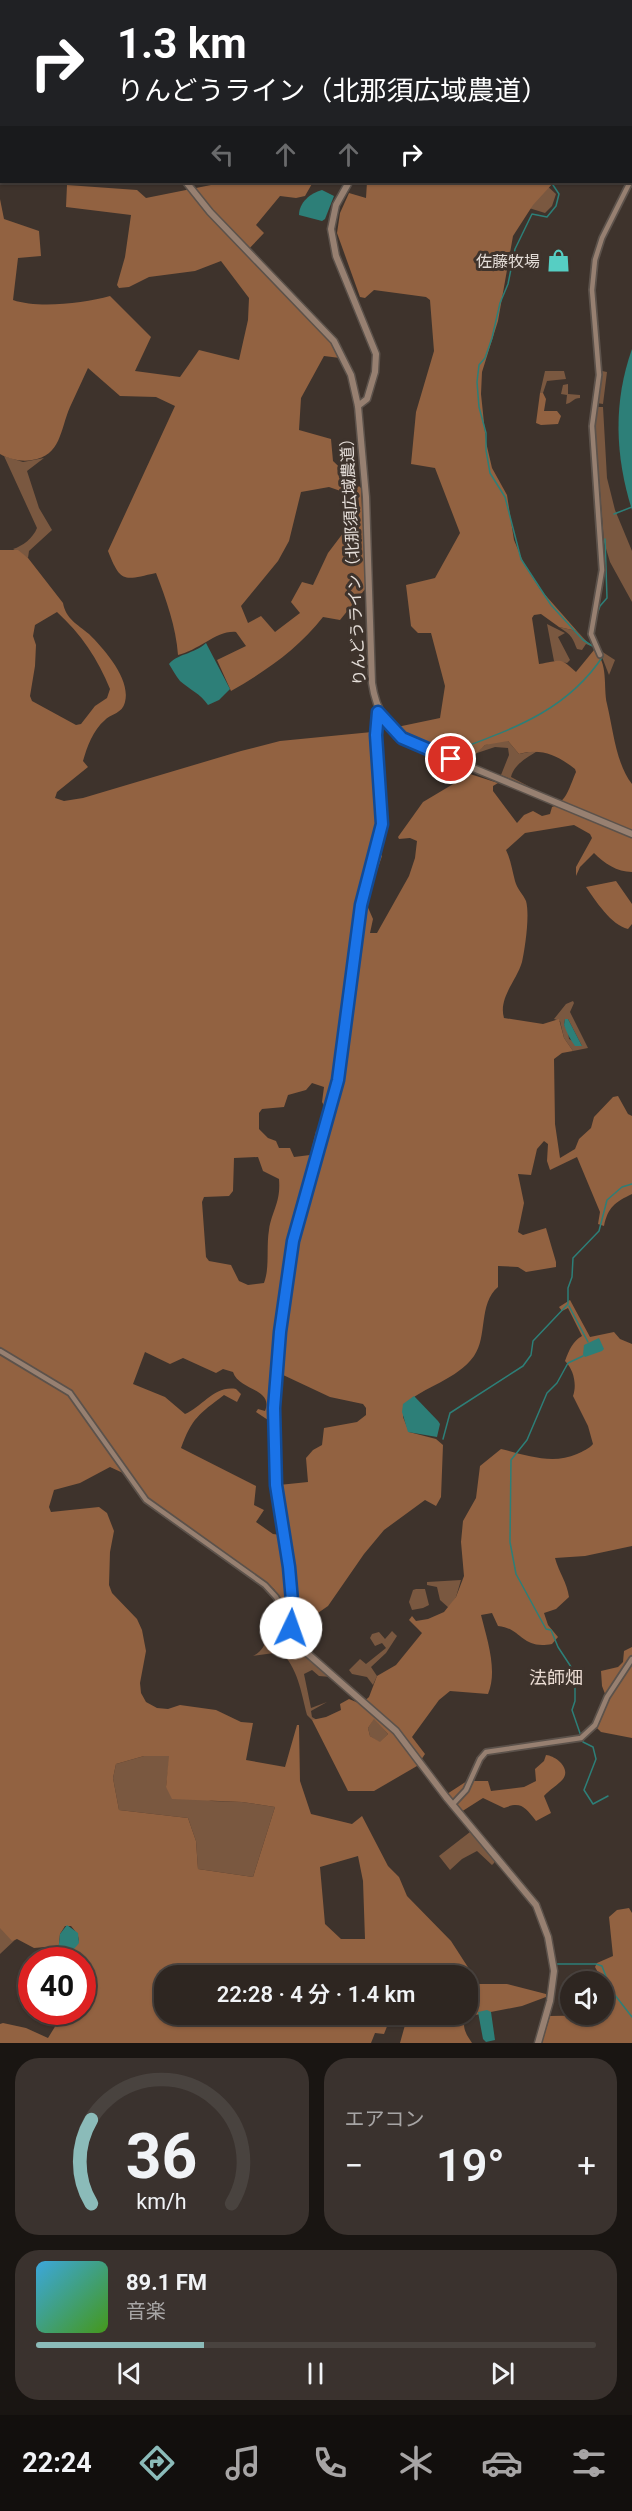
<!DOCTYPE html>
<html lang="ja">
<meta charset="utf-8">
<style>
:root{--surface:#2e2621;--page:#3a322e;--text:#f1f3f6;--muted:#a7a5a5;--line:#49433f;--accent:#8bbbb9}
body{margin:0;font-family:Roboto,"Noto Sans JP",sans-serif;background:var(--page);color:var(--text);height:100vh;display:flex;flex-direction:column;font-size:22px;white-space:nowrap}
*{box-sizing:border-box;margin:0}
p{font-size:20px;color:var(--muted)}
.icon{flex:none;width:33px;height:33px;fill:none;stroke:currentColor;stroke-width:2;stroke-linecap:round;stroke-linejoin:round}
.map{position:relative;height:2043px;overflow:hidden}
.sheet{display:flex;flex-direction:column;gap:15px;padding:15px;background:#191512;flex:1}
.sheet>*{flex:none}
.hud{position:absolute;left:0px;top:0px;width:633px;height:183px;box-shadow:0 2px 4px #0004,0 0 0 2px var(--line);background:#202124;color:#fff;overflow:hidden}
.fabs{position:absolute;left:560px;top:1971px;display:grid;gap:12px}
.fabs a{display:grid;place-items:center;width:54px;height:54px;border-radius:50%;background:var(--surface);box-shadow:0 2px 4px #0004,0 0 0 2px var(--line);font-size:30px}
.speed{position:absolute;left:18px;top:1947px;display:flex;gap:12px;font-size:30px;font-weight:700;text-align:center}
.speed>*{display:grid;place-content:center;width:78px;height:78px;border-radius:50%;background:var(--surface);box-shadow:0 2px 4px #0004,0 0 0 2px var(--line);line-height:1}
.speed .limit{border:9px solid #d22;background:#fff;color:#111}
.pin{position:absolute;display:grid;place-items:center;width:51px;height:51px;color:#fff;margin:-26px;border:3px solid #fff;border-radius:50%;box-shadow:0 2px 6px #0007}
.me{position:absolute;width:66px;margin:-33px;rotate:3deg;stroke-linejoin:round;filter:drop-shadow(0 0 4px #0008)}
.turn{display:flex;align-items:center;gap:21px;height:126px;padding:0 18px;font-size:27px}
.turn .icon{width:78px;height:78px;stroke-width:2.5}
.turn b{display:block;font-size:42px;line-height:51px}
.lanes{display:flex;align-items:center;height:57px;padding:0 18px;background:#0003;justify-content:center;gap:30px;direction:ltr}
.lanes .off{opacity:.35}
.big{font-size:45px;font-weight:600;line-height:1.1}
.sheet .tile{flex:1;display:flex;flex-direction:column;justify-content:center;gap:9px;min-width:0;padding:0 21px;border-radius:24px;background:var(--page)}
.sheet .dial{align-items:center;gap:0}
.dial svg{height:156px;overflow:visible;fill:none;stroke:var(--line);stroke-width:7;stroke-linecap:round;text-anchor:middle}
.dial text{fill:var(--text);stroke:none}
.song{display:flex;align-items:center;gap:18px}
.cover{width:72px;height:72px;border-radius:9px;background:linear-gradient(135deg,hsl(200 70% 55%),hsl(100 70% 35%))}
.played{height:6px;border-radius:3px;background:linear-gradient(90deg,var(--accent) 30%,var(--line) 30%)}
.keys{display:flex;justify-content:space-around;direction:ltr}
.heat{display:flex;justify-content:space-between;align-items:center;font-size:33px;direction:ltr}
.sheet .tiles{flex:1;display:grid;gap:15px;grid-template-columns:1fr 1fr}
.tile:last-child{grid-column:span 2}
.trip{position:absolute;left:154px;top:1965px;width:324px;height:60px;border-radius:24px;background:var(--surface);box-shadow:0 2px 4px #0004,0 0 0 2px var(--line);font-weight:600;line-height:60px;text-align:center}
.tab-bar{display:flex;height:96px;justify-content:space-around;align-items:center;background:#120f0d;color:var(--muted)}
.tab-bar .icon{width:42px;height:42px}
.tab-bar .current{color:var(--accent)}
.tab-bar b{font-size:27px;color:var(--text)}
.map>svg:first-child{display:block}
.green{fill:#7a5840;fill-rule:evenodd}
.forest{fill:#926241;fill-rule:evenodd}
.water{fill:#2d7f78}
.lines{fill:none;stroke-linecap:round;stroke-linejoin:round}
.stream{stroke:#2d7f78;stroke-width:1.5}
.minor-casing{stroke:#5c524b;stroke-width:8}
.tertiary-casing{stroke:#5c524b;stroke-width:9}
.minor{stroke:#978071;stroke-width:4.5}
.tertiary{stroke:#978071;stroke-width:6}
.route-casing{stroke:#114b97;stroke-width:15}
.route{stroke:#1a73e8;stroke-width:10}
.labels{text-anchor:middle;dominant-baseline:central;stroke-width:6;stroke-linejoin:round;paint-order:stroke}
.poi-label{font-size:16px;fill:#e5ded9;stroke:#3e332c;text-anchor:end}
.street-label{font-size:16px;fill:#e5ded9;stroke:#3e332c}
.neighbourhood-label{font-size:18px;fill:#ecddd4;stroke:#3e332c}
</style>
<div class="map">
<svg width="632" height="2043" viewBox="0 0 632 2043">
<rect width="100%" height="100%" fill="#3e332c"/>
<g class="green">
<path d="M545,184L556,194L552,206L545,213L529,208Z"/>
<path d="M545,371H564L566,379L547,381L543,393H540Z"/>
<path d="M602,371L607,372L603,404L597,403Z"/>
<path d="M568,384V394L580,395V398C573,398 572,403 566,404L567,395L561,394L563,385Z"/>
<path d="M596,407H603L607,478L615,510L632,551V602L610,562L604,542L595,428Z"/>
<path d="M4,456L23,462L44,458L27,471L39,508L52,530L29,551L28,558L13,549C23,546 33,538 37,528Z"/>
<path d="M547,624L565,633L558,637L570,660L567,663L554,661Z"/>
<path d="M559,627L577,631L591,646L586,644L582,650L577,649C572,636 571,635 559,627Z"/>
<path d="M601,651L615,660L609,675L600,652Z"/>
<path d="M498,741H508L519,754L539,750C528,757 514,764 511,777L530,787L501,775L509,755L508,748L495,747L474,754L485,745Z"/>
<path d="M573,1001L574,1003L570,1012L588,1048L573,1051L564,1038L560,1021L554,1019L566,1004ZM565,1019H568L582,1046L569,1039L568,1031L564,1025Z"/>
<path d="M461,1580L456,1597L449,1608L440,1600L437,1587L427,1585V1582Z"/>
<path d="M416,1589H425L429,1605L423,1608L412,1610L409,1602L413,1590Z"/>
<path d="M281,1615L291,1636L331,1677L319,1676L312,1670L304,1674L311,1708L327,1702L311,1711L312,1717L317,1720H312L307,1715C301,1692 298,1667 279,1650L274,1653L253,1656C271,1648 265,1626 281,1615Z"/>
<path d="M392,1631L397,1636L386,1653L371,1667L377,1676L373,1685L367,1677L352,1674L349,1670L360,1659L366,1664L386,1648L382,1643L375,1646L370,1638L372,1634L379,1632L385,1639Z"/>
<path d="M374,1718L388,1734L380,1743L370,1736L368,1728Z"/>
<path d="M144,1756H170L166,1787L212,1801L242,1802L275,1807L253,1877L198,1869L196,1841L188,1818L119,1810L113,1778L116,1764Z"/>
<path d="M470,1832L495,1861L494,1863L492,1865L477,1851L462,1859L450,1870L439,1856Z"/>
<path d="M0,1905L17,1938L0,1954Z"/>
</g>
<g class="forest">
<path d="M411,0H632V149V2Z"/>
<path d="M226,182H313L305,196L296,198L280,196L256,225L264,233L245,253L324,332L340,358L324,356L301,398L299,430L331,439L333,461L361,488L366,588L340,620L323,617C298,649 266,671 231,691L217,660L246,646L236,632C217,630 198,651 178,655C176,627 166,599 156,573C124,580 121,584 108,551L175,406L156,397L120,396L88,368C82,381 76,394 70,407C60,430 61,456 32,460C21,462 9,459 0,454V199L4,219L39,231L41,256L18,258L13,300C39,309 84,303 110,296L151,337L135,371L180,377L199,350L239,360L248,320L249,298L221,261L195,271L149,277L129,287L119,288L117,285L125,257L131,215L66,207L67,185L137,190L146,198ZM329,487L358,497L356,516L328,553L313,585L302,582L291,602L300,613L275,632L261,616L248,623L241,606L278,561L289,541L301,492Z"/>
<path d="M367,182H554L533,205L513,236L498,321L482,372L481,394L486,442L492,468L507,495L514,540L524,564L540,589L577,631L559,627L541,614L534,615L532,618L539,664C562,661 558,656 576,672L594,650C609,663 603,687 607,704C613,729 616,764 632,784V872C617,872 604,863 594,853L580,867L576,876V867L592,838L590,834L574,825L525,833L506,850C511,860 512,870 515,881C517,889 523,894 526,901C530,915 525,948 522,962C517,980 498,998 504,1018L543,1024L559,1019L564,1038L573,1051L562,1053L554,1059L555,1124L560,1158L575,1149L579,1139L591,1128L594,1117L613,1097L618,1096L628,1114L632,1116V1194C615,1202 608,1207 604,1226L598,1224L600,1212L577,1157L550,1170L547,1161L548,1144L544,1141L537,1149L531,1175L518,1174L524,1203L518,1232L523,1235L546,1228L556,1262V1267L526,1272L518,1267L498,1266V1287C478,1304 488,1336 474,1356C457,1380 424,1386 404,1405L403,1417L409,1432L436,1439L443,1445L441,1497L436,1506L425,1500L384,1530L364,1554L328,1606L315,1615L293,1617L285,1610L274,1589L153,1505L123,1473L110,1467L80,1483L54,1490L49,1507L51,1512L99,1507L107,1513L114,1531L110,1552L109,1585L112,1593L137,1619L142,1630L146,1651L140,1683L141,1693L146,1702L157,1708L168,1709L180,1705L216,1710L241,1722L253,1723L246,1760L285,1767L297,1725H299L300,1781L311,1814L352,1824L362,1816L388,1866L399,1877L407,1896L451,1941L473,1975L475,1984H507L546,1994V1997L522,2006L465,2017C462,2028 466,2034 472,2043H400L405,2025L390,2019L384,2034L375,2033L371,2043H0V2024L3,2023L26,2028L48,2038L64,2012H82L83,1984L86,1979L83,1976L82,1960H62L45,1947L34,1948L17,1939L12,1941L0,1928V550H18L28,558L63,603C66,619 77,624 89,634C104,649 131,679 125,702C122,714 112,713 105,720C93,730 87,747 83,761L88,767L57,792L55,798L64,801L83,798L241,751L280,741L372,732C374,740 381,745 382,753C387,784 387,820 378,850L382,856L366,903L373,919L370,933H377L409,876L415,858L417,841L410,838L399,839L398,837L423,802L470,774L498,783L493,786V791L517,823L524,815L533,811L542,816L550,814L552,807C567,802 570,785 576,772L575,769C557,755 541,748 519,754L508,741L485,745L467,762L409,738L397,727L440,718L445,686L431,633H418L411,626L406,585L435,578L460,533L435,468L411,464L416,412L434,351L430,300L426,297L374,290L365,298L360,297L337,233L340,213L349,193L366,198ZM57,612C81,634 98,659 110,689L107,698L95,706L81,724L76,725L32,701L30,696L35,666L36,645L33,636L35,625ZM312,1083L324,1087L322,1102L327,1111L323,1128L316,1131L310,1155L294,1157L290,1148H279L276,1141L268,1138L259,1129V1113L262,1109L284,1107L288,1095L306,1090ZM258,1157L263,1171L279,1179C281,1203 272,1210 269,1230C266,1248 270,1267 264,1283L248,1285L239,1281L231,1265L209,1261L206,1257L202,1202L204,1197L229,1196L233,1191L234,1158ZM145,1352L170,1364L183,1358L216,1373L223,1369L233,1372C239,1391 274,1388 265,1411L258,1409L256,1412L271,1422H272L274,1374H281L330,1397L363,1404L366,1408V1415L357,1422L324,1428L322,1445L313,1450L306,1458L308,1482L279,1485L285,1530L281,1535L273,1534L256,1522L264,1510L254,1505L256,1486L181,1448C192,1418 199,1414 224,1395L237,1402L241,1394L236,1389C215,1385 202,1407 185,1414L165,1397L133,1384ZM144,1756H169L166,1787L172,1799L242,1802L275,1807L253,1877L198,1869L196,1841L188,1818L119,1810L113,1778L116,1764ZM358,1856L363,1881L365,1939H341L325,1924L320,1867ZM65,1926H71C87,1944 76,1947 58,1953L60,1934ZM165,1976H468V2014H165Z"/>
<path d="M540,393H543L546,399L544,411H557L561,416L558,424L541,425L536,423Z"/>
<path d="M616,881L632,904V924L628,929C611,925 596,901 586,887Z"/>
<path d="M570,1300L590,1337L614,1332L620,1339L632,1344V1546L585,1556L555,1558C559,1573 567,1582 569,1597L556,1609L544,1613L548,1625L558,1637L552,1644C521,1650 522,1628 498,1626L492,1613L481,1615C487,1639 498,1671 488,1694L450,1691L439,1700L412,1737L425,1754L417,1766L374,1791H348L312,1720L326,1717L341,1710L340,1704L349,1699L361,1704L369,1697L377,1676L396,1665L422,1633L409,1620L412,1616L416,1621L428,1619L444,1612L456,1597L464,1576L461,1542L463,1521L476,1498L480,1466L501,1449C526,1455 552,1465 577,1454C583,1451 589,1449 593,1444L588,1426L573,1396C577,1385 574,1370 565,1361C569,1350 573,1341 582,1336L568,1308L562,1311L559,1307ZM374,1719L388,1734L380,1742L370,1736L368,1728Z"/>
<path d="M632,1647V1738L601,1732L597,1728L607,1699L602,1686L601,1671L618,1667L623,1662L624,1651Z"/>
<path d="M546,1755C556,1756 571,1768 563,1779C558,1785 549,1790 544,1796L551,1813L536,1821C525,1807 521,1801 504,1808L483,1798L461,1812L447,1794L467,1781H488L491,1791L524,1787L536,1781L535,1769L544,1761Z"/>
<path d="M629,1908L632,1913V2043H542L550,2016L608,2015L613,2010L607,1989L595,1967L597,1963L613,1956L609,1917L617,1910Z"/>
</g>
<g class="water">
<path d="M322,190L334,196L325,219L322,221L299,215C299,203 310,193 322,190Z"/>
<path d="M632,349V510C615,456 613,402 632,349Z"/>
<path d="M206,643L230,689L219,700L208,705C200,693 190,690 180,681C176,676 172,669 169,664C177,654 194,654 206,643Z"/>
<path d="M565,1019H568L582,1046H575C570,1039 567,1033 564,1025Z"/>
<path d="M599,1338L604,1349L602,1351L585,1357L583,1355L584,1345Z"/>
<path d="M414,1396L438,1421L440,1424L437,1437L408,1432L402,1412L403,1404Z"/>
<path d="M67,1925L78,1933L79,1943C74,1950 67,1956 58,1953L60,1934Z"/>
<path d="M487,2010L491,2012L495,2040L486,2042L483,2039L478,2012Z"/>
</g>
<g class="lines">
<g class="stream">
<path d="M551,182L559,194L556,206L547,217L532,214L515,249L508,284L500,303L492,338L485,358L479,365L477,382L479,407L486,433V450L490,473L505,497L521,559L551,605L583,640L594,647"/>
<path d="M614,514L632,507"/>
<path d="M595,620L600,606L607,598L605,539"/>
<path d="M462,748C518,727 569,708 603,656L599,647"/>
<path d="M569,1306L588,1342"/>
<path d="M583,1356L568,1363L557,1383L547,1393L527,1440L511,1460L510,1542L516,1574L546,1629L551,1630L558,1647L575,1673V1701L572,1710L583,1742L593,1747L596,1759L584,1790L593,1804L608,1796"/>
<path d="M443,1439L450,1413L523,1366L531,1355L533,1341L568,1304V1288L572,1277L573,1258L599,1231L607,1200L622,1187L632,1184"/>
<path d="M557,1964H596L602,1966L611,1990L632,2017"/>
</g>
<defs>
<g id="minor">
<path d="M632,35V128"/>
<path d="M632,173V170"/>
<path d="M600,655L591,634L602,570L592,426L599,375L592,290L595,260L602,238L630,182"/>
<path d="M0,1351L70,1393L146,1500L265,1585L276,1597L288,1619"/>
<path d="M452,1805L466,1790L480,1759L486,1752L581,1738L595,1725L607,1697L632,1659"/>
</g>
<g id="tertiary">
<path d="M86,0L87,2"/>
<path d="M409,2V0"/>
<path d="M186,182L210,212L334,341L351,375L358,406L366,497L372,683C376,711 388,730 413,743L632,834"/>
<path d="M349,182L336,205L331,229L336,256L376,354L375,372L367,399L358,406"/>
<path d="M378,712L377,735L382,824L361,905L338,1080L293,1241L280,1332L274,1408L276,1485L289,1567L292,1601L289,1620L295,1638L307,1653L396,1731L446,1797L536,1905L548,1937L554,1971L550,2001L538,2043"/>
</g>
</defs>
<use href="#minor" class="minor-casing"/>
<use href="#tertiary" class="tertiary-casing"/>
<use href="#minor" class="minor"/>
<use href="#tertiary" class="tertiary"/>
</g>
<g class="lines">
<defs>
<path id="route" d="M291,1628L289,1620L292,1601L289,1567L276,1485L274,1408L280,1332L293,1241L338,1080L361,905L382,824L376,735L378,712L402,738L451,759"/>
</defs>
<use href="#route" class="route-casing"/>
<use href="#route" class="route"/>
</g>
<defs>
<symbol id="shop-bare" viewBox="-9 -9 18 18"><path d="M-5-2.5h2.3a2.7 3.5 0 0 1 5.4 0H5L5.5 6h-11ZM-1.5-2.5h3a1.5 2.3 0 0 0-3 0Z" fill="#56cec3" stroke="#3e332c" stroke-width="2.5" paint-order="stroke"/></symbol>
</defs>
<g fill-rule="evenodd">
<use href="#shop-bare" x="542" y="244" width="33" height="33"/>
</g>
<g class="labels">
<g class="poi-label">
<text x="540" y="261">佐藤牧場</text>
</g>
<g class="street-label">
<text transform="translate(353 558) rotate(-93)">りんどうライン（北那須広域農道）</text>
</g>
<g class="neighbourhood-label">
<text x="556" y="1677">法師畑</text>
</g>
</g>
</svg>
<div class="fabs">
<a><svg class="icon" aria-label="sound" viewBox="0 0 24 24"><path d="M4 9h4l5-4v14l-5-4H4zM17 9q2 3 0 6"/></svg></a>
</div>
<div class="speed"><div class="limit">40</div></div>
<div class="pin" style="left:451px;top:759px;background:#d93025"><svg class="icon" aria-label="arrive" viewBox="0 0 24 24"><path d="M6 21V4h12l-3 4 3 4H6"/></svg></div>
<svg class="me" style="left:291px;top:1628px" viewBox="-20 -20 40 40"><circle r="19" fill="#fff"/><path d="M0-13L10 11 0 6-10 11z" fill="#1a73e8"/></svg>
<div class="trip">22:28 · 4 分 · 1.4 km</div>
<div class="hud">
<div class="turn"><svg class="icon" aria-label="right" viewBox="0 0 24 24"><path d="M7 20v-9h11M14 6l5 5-5 5"/></svg><div><b>1.3 km</b>りんどうライン（北那須広域農道）</div></div>
<div class="lanes"><svg class="icon off" aria-label="left" viewBox="0 0 24 24"><path d="M17 20v-9H6M10 6l-5 5 5 5"/></svg><svg class="icon off" aria-label="ahead" viewBox="0 0 24 24"><path d="M12 20V5M6 11l6-6 6 6"/></svg><svg class="icon off" aria-label="ahead" viewBox="0 0 24 24"><path d="M12 20V5M6 11l6-6 6 6"/></svg><svg class="icon" aria-label="right" viewBox="0 0 24 24"><path d="M7 20v-9h11M14 6l5 5-5 5"/></svg></div>
</div>
</div>
<section class="sheet">
<div class="tiles">
<div class="tile dial"><svg viewBox="0 0 100 80">
<path d="M14 69A42 42 0 1 1 86 69"/>
<path d="M14 69A42 42 0 0 1 14 26" stroke="#8bbbb9"/>
<text x="50" y="56" font-size="32" font-weight="700">36</text>
<text x="50" y="72" font-size="11">km/h</text>
</svg></div>
<div class="tile"><p>エアコン</p>
<div class="heat"><a>−</a><b class="big">19°</b><a>+</a></div>
</div>
<div class="tile">
<div class="song"><i class="cover"></i><div><b>89.1 FM</b><p>音楽</p></div></div>
<div class="played"></div>
<div class="keys"><svg class="icon" aria-label="previous" viewBox="0 0 24 24"><path d="M18 5L8 12l10 7zM5 5v14"/></svg><svg class="icon" aria-label="pause" viewBox="0 0 24 24"><path d="M8 5v14M16 5v14"/></svg><svg class="icon" aria-label="next" viewBox="0 0 24 24"><path d="M6 5l10 7-10 7zM19 5v14"/></svg></div>
</div>
</div>
</section>
<nav class="tab-bar">
<b>22:24</b>
<svg class="icon current" aria-label="directions" viewBox="0 0 24 24"><path d="M12 3l9 9-9 9-9-9zM9 14v-3h6M13 9l2 2-2 2"/></svg>
<svg class="icon" aria-label="music" viewBox="0 0 24 24"><path d="M9 18V5l10-2v13"/><circle cx="6" cy="18" r="3"/><circle cx="16" cy="16" r="3"/></svg>
<svg class="icon" aria-label="phone" viewBox="0 0 24 24"><path d="M5 4h4l2 5-3 2q2 4 5 5l2-3 5 2v4C11 20 4 13 5 4z"/></svg>
<svg class="icon" aria-label="climate" viewBox="0 0 24 24"><path d="M12 3v18M4 7l16 10M4 17L20 7"/></svg>
<svg class="icon" aria-label="car" viewBox="0 0 24 24"><path d="M5 17H2v-5l4-1 3-4h7l3 4 3 1v5h-3M9 17h6M6 11h13"/><circle cx="7" cy="17" r="2"/><circle cx="17" cy="17" r="2"/></svg>
<svg class="icon" aria-label="filters" viewBox="0 0 24 24"><path d="M4 7h16M4 17h16"/><circle cx="9" cy="7" r="2"/><circle cx="15" cy="17" r="2"/></svg>
</nav>
